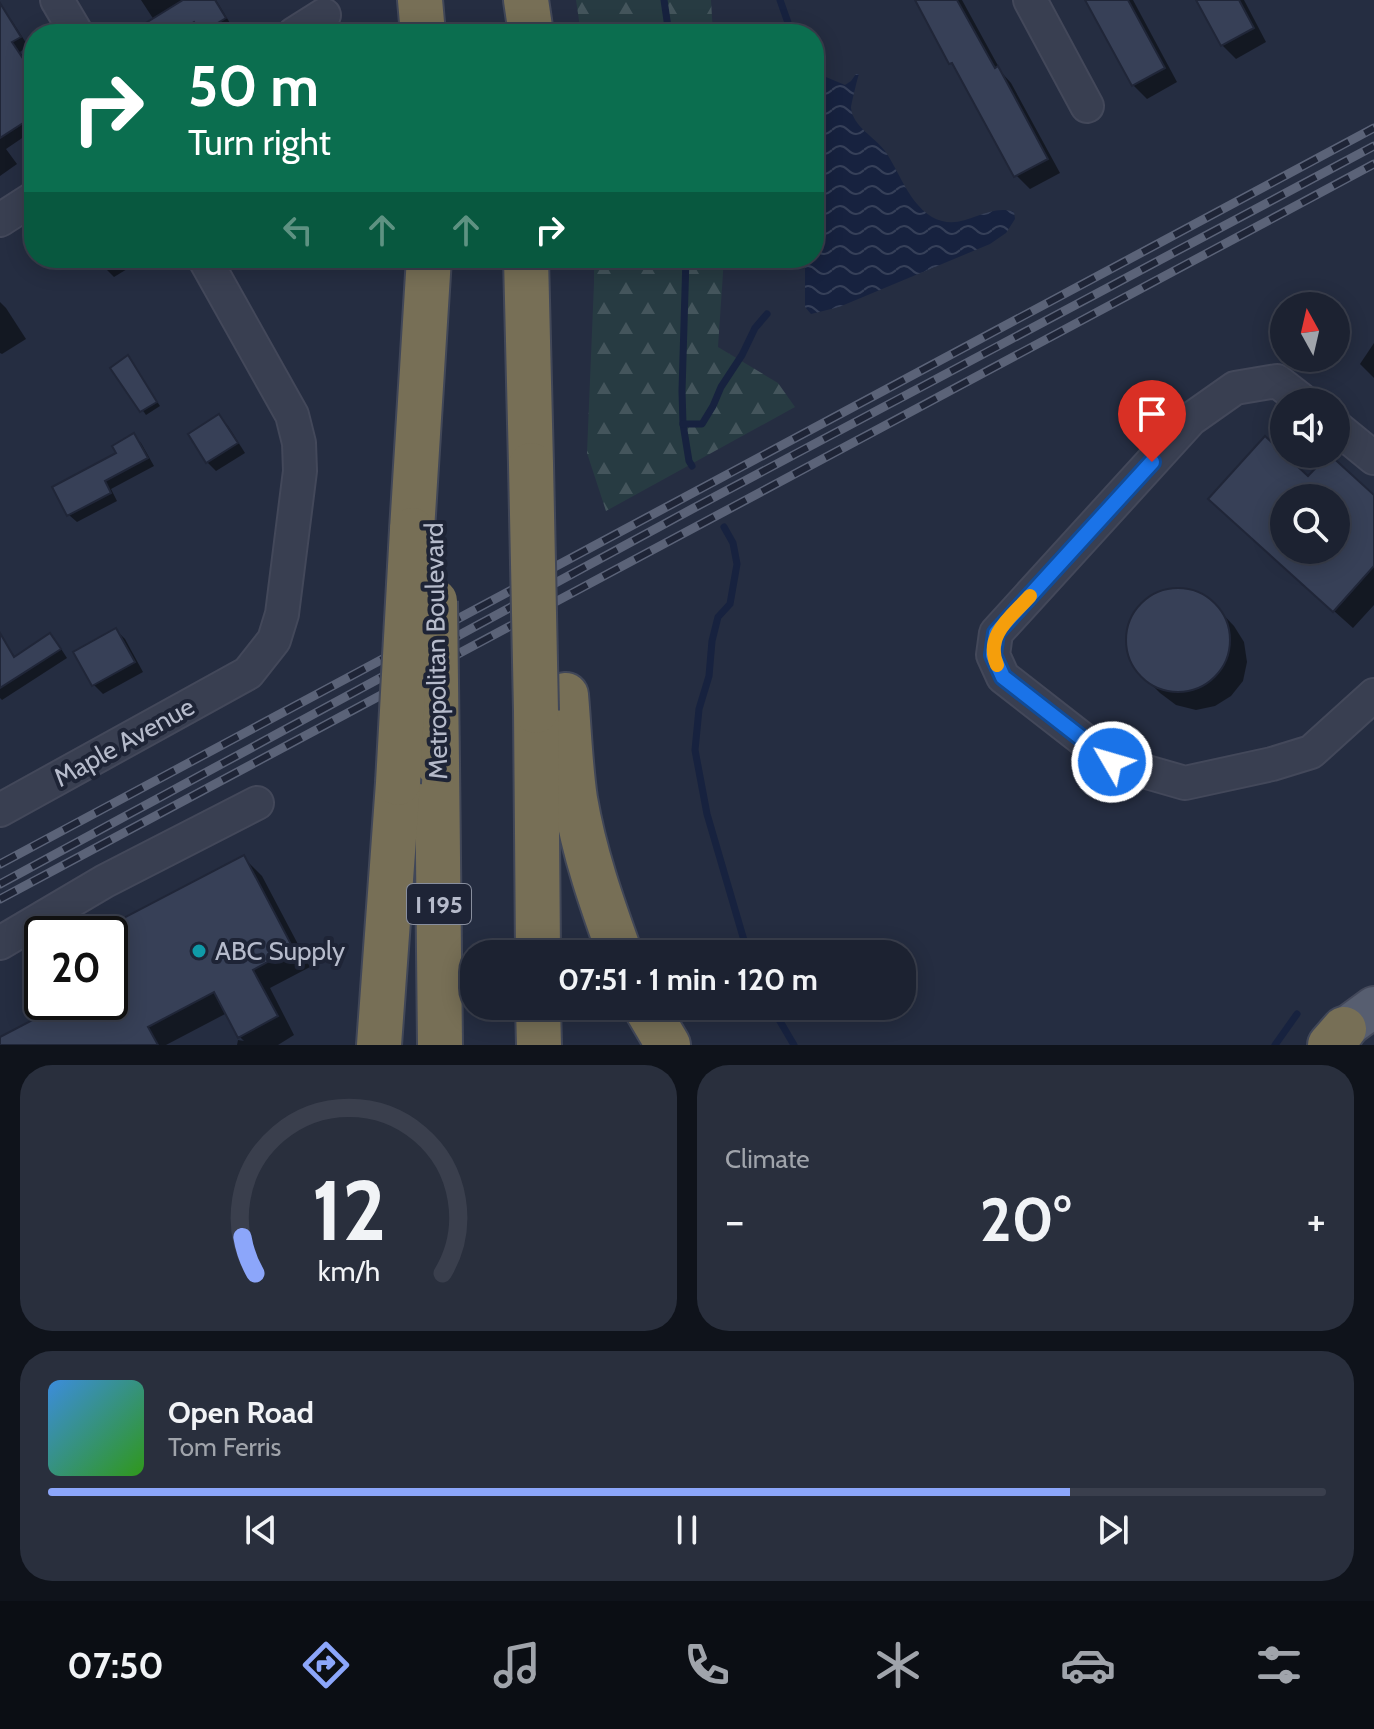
<!DOCTYPE html>
<meta charset="utf-8">
<style>
:root{--surface:#1c2231;--page:#292f3d;--text:#f1f3f6;--muted:#a0a4ab;--line:#3a3f4d;--accent:#8ca6fa}
body{margin:0;font-family:Cabin,sans-serif;background:var(--page);color:var(--text);height:100vh;display:flex;flex-direction:column;font-size:30px;white-space:nowrap}
*{box-sizing:border-box;margin:0}
p{font-size:26px;color:var(--muted)}
.icon{flex:none;width:44px;height:44px;fill:none;stroke:currentColor;stroke-width:2;stroke-linecap:round;stroke-linejoin:round}
.map{position:relative;height:1045px;overflow:hidden}
.details{display:flex;flex-direction:column;gap:20px;padding:20px;background:#0f131b;flex:1}
.details>*{flex:none}
.hud{position:absolute;left:24px;top:24px;width:800px;height:244px;border-radius:32px;box-shadow:0 4px 20px #0003,0 0 0 2px var(--line);background:#0b6e4f;color:#fff;overflow:hidden}
.needle{width:52px;rotate:352deg}
.controls{position:absolute;left:1270px;top:292px;display:grid;gap:16px}
.controls a{display:grid;place-items:center;width:80px;height:80px;border-radius:50%;background:var(--surface);box-shadow:0 4px 20px #0003,0 0 0 2px var(--line);font-size:40px}
.speed{position:absolute;left:24px;top:916px;display:flex;gap:16px;font-size:40px;font-weight:700;text-align:center}
.speed>*{display:grid;place-content:center;width:104px;height:104px;border-radius:50%;background:var(--surface);box-shadow:0 4px 20px #0003,0 0 0 2px var(--line);line-height:1}
.speed .limit{border:4px solid #111;border-radius:12px;background:#fff;color:#111}
.pin{position:absolute;display:grid;place-items:center;width:68px;height:68px;color:#fff;margin:-82px -34px;border-radius:50% 50% 50% 0;rotate:-45deg;box-shadow:0 0 8px #0007}
.pin .icon{rotate:45deg}
.me{position:absolute;width:88px;margin:-44px;rotate:308deg;stroke-linejoin:round;filter:drop-shadow(0 0 6px #0008)}
.turn{display:flex;align-items:center;gap:28px;height:168px;padding:0 32px;font-size:36px}
.turn .icon{width:104px;height:104px;stroke-width:2.5}
.turn b{display:block;font-size:56px;line-height:68px}
.lanes{display:flex;align-items:center;height:76px;padding:0 32px;background:#0003;justify-content:center;gap:40px;direction:ltr}
.lanes .off{opacity:.35}
.big{font-size:60px;font-weight:800;line-height:1.1}
.details .widget{flex:1;display:flex;flex-direction:column;justify-content:center;gap:12px;min-width:0;padding:0 28px;border-radius:32px;background:var(--page)}
.details .dial{align-items:center;gap:0}
.dial svg{height:208px;overflow:visible;fill:none;stroke:var(--line);stroke-width:7;stroke-linecap:round;text-anchor:middle}
.dial text{fill:var(--text);stroke:none}
.song{display:flex;align-items:center;gap:24px}
.cover{width:96px;height:96px;border-radius:12px;background:linear-gradient(135deg,hsl(210 70% 55%),hsl(110 70% 35%))}
.played{height:8px;border-radius:4px;background:linear-gradient(90deg,var(--accent) 80%,var(--line) 80%)}
.keys{display:flex;justify-content:space-around;direction:ltr}
.heat{display:flex;justify-content:space-between;align-items:center;font-size:44px;direction:ltr}
.details .tiles{flex:1;display:grid;gap:20px;grid-template-columns:1fr 1fr}
.widget:last-child{grid-column:span 2}
.trip{position:absolute;left:460px;top:940px;width:456px;height:80px;border-radius:32px;background:var(--surface);box-shadow:0 4px 20px #0003,0 0 0 2px var(--line);font-weight:800;line-height:80px;text-align:center}
.dock{display:flex;height:128px;justify-content:space-around;align-items:center;background:#0b0e14;color:var(--muted)}
.dock .icon{width:56px;height:56px}
.dock .on{color:var(--accent)}
.dock b{font-size:36px;color:var(--text)}
.map>svg:first-child{display:block}
.forest{fill:url(#forest-firs)}
.water{fill:url(#water-waves)}
.shadow{fill:#0007;fill-rule:evenodd}
.lines{fill:none;stroke-linecap:round;stroke-linejoin:round}
.stream{stroke:#17223f;stroke-width:7}
.building{fill:#374057;stroke:#202638;stroke-width:2;fill-rule:evenodd}
.minor-casing{stroke:#43485a;stroke-width:36}
.major-casing{stroke:#43485a;stroke-width:44}
.highway-casing{stroke:#414758;stroke-width:48}
.minor{stroke:#393f51;stroke-width:32}
.major{stroke:#575e70;stroke-width:40}
.highway{stroke:#776f56;stroke-width:44}
.rail-casing{stroke:#5b6378;stroke-width:9}
.rail{stroke:#1e2436;stroke-width:6;stroke-dasharray:18;stroke-linecap:butt}
.highway-bridge-casing{stroke:#414758;stroke-width:48;stroke-linecap:butt}
.highway-bridge{stroke:#776f56;stroke-width:44}
.route-casing{stroke:#114b97;stroke-width:20}
.route{stroke:#1a73e8;stroke-width:14}
.slow{stroke:#f59e0b;stroke-width:14}
.culture-dot{fill:#0f9aa8;stroke:#1e2436;stroke-width:3}
.labels{text-anchor:middle;dominant-baseline:central;stroke-width:8;stroke-linejoin:round;paint-order:stroke}
.shield{fill:#1e2436;stroke:#888e9e;stroke-width:2}
.shield-label{font-size:24px;font-weight:bold;fill:#b6bbcb}
.street-label{font-size:26px;fill:#b6bbcb;stroke:#1e2436}
.poi-label{font-size:26px;fill:#b6bbcb;stroke:#1e2436;text-anchor:start}
</style>
<div class="map">
<svg width="1374" height="1045" viewBox="0 0 1374 1045">
<defs>
<pattern id="forest-firs" width="22" height="20" patternUnits="userSpaceOnUse" patternTransform="scale(2)"><rect width="22" height="20" fill="#273b42"/><path d="M5 1l3.5 6h-7zM16 11l3.5 6h-7z" fill="#44555c"/></pattern>
<pattern id="water-waves" width="16" height="10" patternUnits="userSpaceOnUse" patternTransform="scale(2)"><rect width="16" height="10" fill="#17223f"/><path d="M0 5q4-4 8 0t8 0" fill="none" stroke="#364059"/></pattern>
</defs>
<rect width="100%" height="100%" fill="#252d41"/>
<g class="forest">
<path d="M576,0H711L713,34H581Z"/>
<path d="M594,258H724L718,347L778,383L795,407L606,511L587,453L594,283Z"/>
</g>
<path class="water" d="M814,72L845,85L851,81L856,74H859C858,76 851,105 851,108C853,127 875,137 885,151C901,174 912,213 942,221C967,228 989,203 1014,212L1015,219L1006,233L990,244L839,307L811,314L805,307V258H814Z"/>
<g class="shadow">
<path d="M141,0H216L233,28L222,34H204L201,31L197,34H156L154,20Z"/>
<path d="M917,0H962L1002,73L1011,83L1060,173L1030,189L1016,175L960,72L951,63Z"/>
<path d="M1087,0H1133L1177,82L1147,99L1133,85Z"/>
<path d="M1198,0H1244L1266,42L1236,59L1222,45Z"/>
<path d="M3,12L12,21L28,46L20,52L34,73V130L6,149L17,164L0,176V14Z"/>
<path d="M99,258H141L142,260L114,277L105,268Z"/>
<path d="M0,302L6,308L26,339L2,354L0,353Z"/>
<path d="M1374,343V378L1360,364Z"/>
<path d="M131,362L160,406L146,415L113,368Z"/>
<path d="M219,417L228,426L245,453L216,471L207,462Z"/>
<path d="M134,436L141,443L154,466L111,489L117,501L77,522L69,515L55,488L119,454Z"/>
<path d="M1308,478L1374,497V605L1353,628L1229,517ZM1284,498H1336V550H1284Z"/>
<path d="M1180,590L1199,595L1215,606L1234,626L1244,642L1247,662L1243,681L1231,696L1215,706L1196,710L1176,705L1160,693L1141,674L1131,657L1128,637L1133,618L1144,603L1160,593Z"/>
<path d="M116,630L125,639L143,672L103,694L94,685Z"/>
<path d="M50,636L58,644L67,658L2,700L0,698V644L3,642L16,658Z"/>
<path d="M243,857L262,876L310,967L270,988L294,1035L278,1045H237L238,1040L244,1041L239,1036L227,1013L166,1045H5L71,1002H110V982L123,975L110,950V934L101,933Z"/>
</g>
<g class="lines">
<g class="stream">
<path d="M664,0L669,34"/>
<path d="M780,0L792,34"/>
<path d="M686,258L682,391L683,424L689,461L692,466"/>
<path d="M683,424H702L713,406L721,387L742,355L755,328L767,314"/>
<path d="M724,527L733,543L737,564L730,604L718,617L712,641L709,676L699,709L695,750L707,814L748,954"/>
<path d="M771,1006L794,1045"/>
<path d="M1275,1045L1297,1014"/>
</g>
</g>
<g class="building">
<path d="M183,0H215L226,18L201,33L194,22L174,34H128Z"/>
<path d="M915,0H957L995,68L998,66L1048,159L1014,177L952,63L949,64Z"/>
<path d="M1085,0H1128L1165,68L1132,86Z"/>
<path d="M1196,0H1239L1254,28L1221,46Z"/>
<path d="M0,3L21,37L12,42L34,75V116L0,138Z"/>
<path d="M128,355L157,402L140,412L110,368Z"/>
<path d="M219,414L238,443L206,463L188,434Z"/>
<path d="M134,433L148,458L105,481L111,493L67,516L52,487L116,453L112,446Z"/>
<path d="M1265,436L1308,476L1329,454L1374,495V566L1333,612L1208,499ZM1284,498H1336V550H1284Z"/>
<circle cx="1178" cy="640" r="52"/>
<path d="M116,628L135,662L92,686L73,652Z"/>
<path d="M0,633L14,657L50,633L61,649L0,688Z"/>
<path d="M244,855L293,948L253,970L278,1016L238,1038L214,992L148,1027L158,1045H0V1037L67,1002H110V979L120,974L110,954V925Z"/>
</g>
<g class="lines">
<defs>
<g id="minor">
<path d="M57,0L77,34"/>
<path d="M1030,0L1087,106"/>
<path d="M294,34L324,15"/>
<path d="M0,220L34,198"/>
<path d="M1304,402L1277,381L1235,388L1191,419L996,633L993,655L1003,677L1112,762L1185,783L1272,764L1311,752L1374,695"/>
<path d="M1336,427L1374,458"/>
<path d="M0,810L248,673L274,640L282,614L300,471L299,443L292,415L204,258"/>
<path d="M0,943L105,881L257,803"/>
</g>
<path id="major" d="M1333,1045L1344,1029L1374,1007"/>
<g id="highway">
<path d="M420,0L423,34"/>
<path d="M526,0L531,34"/>
<path d="M526,258L531,465"/>
<path d="M412,530L429,258"/>
<path d="M566,695C569,729 570,765 575,799C584,853 602,904 620,954"/>
<path d="M536,711L538,954"/>
<path d="M437,763L440,1045"/>
<path d="M538,1006L539,1045"/>
<path d="M645,1006L668,1045"/>
<path d="M379,1045L398,783"/>
<path d="M1330,1045L1344,1029"/>
</g>
</defs>
<use href="#minor" class="minor-casing"/>
<use href="#major" class="major-casing"/>
<use href="#highway" class="highway-casing"/>
<use href="#minor" class="minor"/>
<use href="#major" class="major"/>
<use href="#highway" class="highway"/>
<defs>
<g id="rail">
<path d="M0,864L1374,128"/>
<path d="M0,884L692,509L1374,146"/>
<path d="M0,899L1374,164"/>
</g>
</defs>
<use href="#rail" class="rail-casing"/>
<use href="#rail" class="rail"/>
<defs>
<g id="highway-bridge">
<path d="M531,465L536,711"/>
<path d="M435,601L437,763"/>
<path d="M398,783L412,530"/>
</g>
</defs>
<use href="#highway-bridge" class="highway-bridge-casing"/>
<use href="#highway-bridge" class="highway-bridge"/>
</g>
<g class="lines">
<defs>
<path id="route" d="M1112,762L1003,677L993,655L996,633L1152,462"/>
</defs>
<use href="#route" class="route-casing"/>
<use href="#route" class="route"/>
<path class="slow" d="M997,665C984,635 1012,616 1030,596"/>
</g>
<circle class="culture-dot" cx="199" cy="951" r="8"/>
<g class="labels">
<rect class="shield" x="407" y="884" width="64" height="40" rx="6"/>
<g class="shield-label">
<text x="439" y="904">I 195</text>
</g>
<g class="street-label">
<text transform="translate(436 651) rotate(-91)">Metropolitan Boulevard</text>
<text transform="translate(124 742) rotate(-29)">Maple Avenue</text>
</g>
<g class="poi-label">
<text x="215" y="951">ABC Supply</text>
</g>
</g>
</svg>
<div class="controls">
<a><svg class="needle" viewBox="-14 -14 28 28"><path d="M0-13l5 13h-10z" fill="#e53935"/><path d="M0 13l5-13h-10z" fill="#a0a4ab"/></svg></a>
<a><svg class="icon" aria-label="sound" viewBox="0 0 24 24"><path d="M4 9h4l5-4v14l-5-4H4zM17 9q2 3 0 6"/></svg></a>
<a><svg class="icon" aria-label="search" viewBox="0 0 24 24"><circle cx="10" cy="10" r="6"/><path d="M15 15l6 6"/></svg></a>
</div>
<div class="speed"><div class="limit">20</div></div>
<div class="pin" style="left:1152px;top:462px;background:#d93025"><svg class="icon" aria-label="arrive" viewBox="0 0 24 24"><path d="M6 21V4h12l-3 4 3 4H6"/></svg></div>
<svg class="me" style="left:1112px;top:762px" viewBox="-20 -20 40 40"><circle r="17" fill="#1a73e8" stroke="#fff" stroke-width="3"/><path d="M0-11L8 9 0 5-8 9z" fill="#fff"/></svg>
<div class="trip">07:51 · 1 min · 120 m</div>
<div class="hud">
<div class="turn"><svg class="icon" aria-label="right" viewBox="0 0 24 24"><path d="M7 20v-9h11M14 6l5 5-5 5"/></svg><div><b>50 m</b>Turn right</div></div>
<div class="lanes"><svg class="icon off" aria-label="left" viewBox="0 0 24 24"><path d="M17 20v-9H6M10 6l-5 5 5 5"/></svg><svg class="icon off" aria-label="ahead" viewBox="0 0 24 24"><path d="M12 20V5M6 11l6-6 6 6"/></svg><svg class="icon off" aria-label="ahead" viewBox="0 0 24 24"><path d="M12 20V5M6 11l6-6 6 6"/></svg><svg class="icon" aria-label="right" viewBox="0 0 24 24"><path d="M7 20v-9h11M14 6l5 5-5 5"/></svg></div>
</div>
</div>
<section class="details">
<div class="tiles">
<div class="widget dial"><svg viewBox="0 0 100 80">
<path d="M14 69A42 42 0 1 1 86 69"/>
<path d="M14 69A42 42 0 0 1 9 55" stroke="#8ca6fa"/>
<text x="50" y="56" font-size="32" font-weight="700">12</text>
<text x="50" y="72" font-size="11">km/h</text>
</svg></div>
<div class="widget"><p>Climate</p>
<div class="heat"><a>−</a><b class="big">20°</b><a>+</a></div>
</div>
<div class="widget">
<div class="song"><i class="cover"></i><div><b>Open Road</b><p>Tom Ferris</p></div></div>
<div class="played"></div>
<div class="keys"><svg class="icon" aria-label="previous" viewBox="0 0 24 24"><path d="M18 5L8 12l10 7zM5 5v14"/></svg><svg class="icon" aria-label="pause" viewBox="0 0 24 24"><path d="M8 5v14M16 5v14"/></svg><svg class="icon" aria-label="next" viewBox="0 0 24 24"><path d="M6 5l10 7-10 7zM19 5v14"/></svg></div>
</div>
</div>
</section>
<nav class="dock">
<b>07:50</b>
<svg class="icon on" aria-label="directions" viewBox="0 0 24 24"><path d="M12 3l9 9-9 9-9-9zM9 14v-3h6M13 9l2 2-2 2"/></svg>
<svg class="icon" aria-label="music" viewBox="0 0 24 24"><path d="M9 18V5l10-2v13"/><circle cx="6" cy="18" r="3"/><circle cx="16" cy="16" r="3"/></svg>
<svg class="icon" aria-label="phone" viewBox="0 0 24 24"><path d="M5 4h4l2 5-3 2q2 4 5 5l2-3 5 2v4C11 20 4 13 5 4z"/></svg>
<svg class="icon" aria-label="climate" viewBox="0 0 24 24"><path d="M12 3v18M4 7l16 10M4 17L20 7"/></svg>
<svg class="icon" aria-label="car" viewBox="0 0 24 24"><path d="M5 17H2v-5l4-1 3-4h7l3 4 3 1v5h-3M9 17h6M6 11h13"/><circle cx="7" cy="17" r="2"/><circle cx="17" cy="17" r="2"/></svg>
<svg class="icon" aria-label="filters" viewBox="0 0 24 24"><path d="M4 7h16M4 17h16"/><circle cx="9" cy="7" r="2"/><circle cx="15" cy="17" r="2"/></svg>
</nav>
